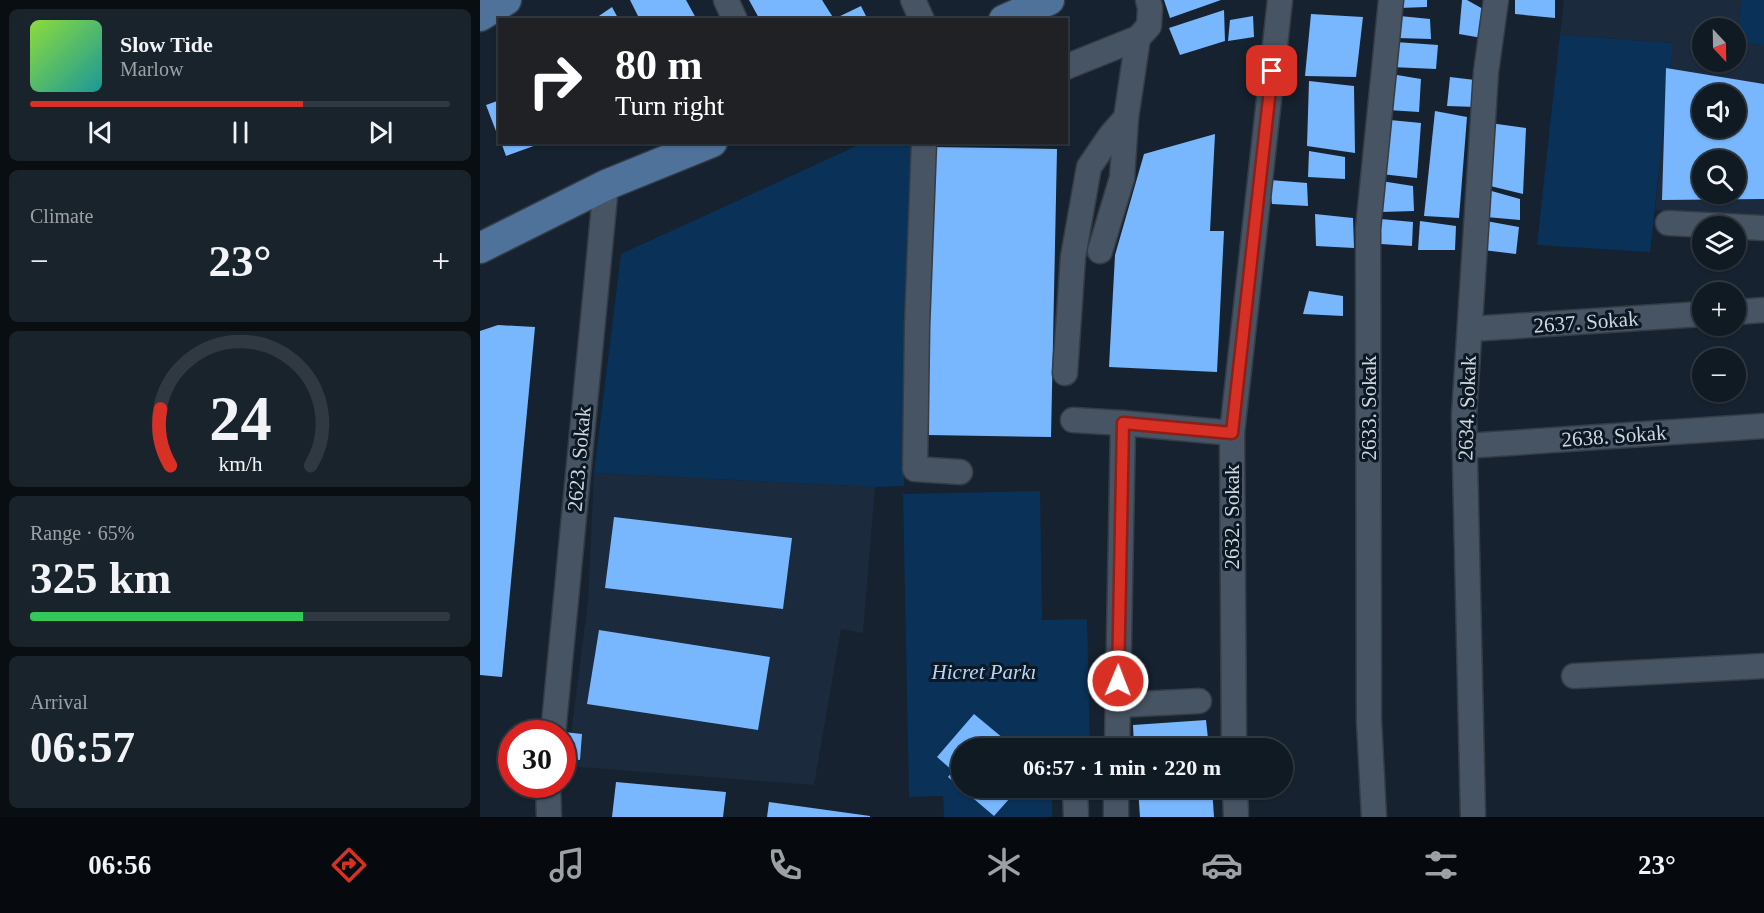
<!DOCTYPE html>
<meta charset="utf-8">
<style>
:root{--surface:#101a23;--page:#19232b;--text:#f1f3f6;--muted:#9ca1a6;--line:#303841;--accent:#d93025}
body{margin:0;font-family:Georgia,serif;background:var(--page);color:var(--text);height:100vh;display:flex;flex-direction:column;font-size:22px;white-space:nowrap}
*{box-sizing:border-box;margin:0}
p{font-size:20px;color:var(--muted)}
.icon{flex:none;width:33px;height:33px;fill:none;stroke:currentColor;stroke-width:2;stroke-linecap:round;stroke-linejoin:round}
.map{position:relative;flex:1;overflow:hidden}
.drawer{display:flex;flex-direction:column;gap:9px;padding:9px;background:#090e13;width:480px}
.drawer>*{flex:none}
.hud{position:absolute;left:18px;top:18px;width:570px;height:126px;border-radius:0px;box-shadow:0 2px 4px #0004,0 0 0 2px var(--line);background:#202124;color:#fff;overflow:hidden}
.needle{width:39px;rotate:158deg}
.controls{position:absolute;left:1212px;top:18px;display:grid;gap:12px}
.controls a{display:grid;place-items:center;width:54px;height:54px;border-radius:50%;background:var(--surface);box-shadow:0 2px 4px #0004,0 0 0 2px var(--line);font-size:30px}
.speed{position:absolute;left:18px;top:720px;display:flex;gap:12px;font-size:30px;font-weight:700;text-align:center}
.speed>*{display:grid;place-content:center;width:78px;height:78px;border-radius:50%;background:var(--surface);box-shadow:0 2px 4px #0004,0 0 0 2px var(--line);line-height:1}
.speed .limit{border:9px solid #d22;background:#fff;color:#111}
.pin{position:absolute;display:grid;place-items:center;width:51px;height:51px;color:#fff;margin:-26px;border-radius:12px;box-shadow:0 3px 9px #0006}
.me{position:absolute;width:66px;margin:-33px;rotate:1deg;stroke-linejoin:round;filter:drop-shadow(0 0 4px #0008)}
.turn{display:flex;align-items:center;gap:21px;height:126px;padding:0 18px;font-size:27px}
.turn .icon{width:78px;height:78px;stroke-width:2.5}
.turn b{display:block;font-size:42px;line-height:51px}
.big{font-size:45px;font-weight:600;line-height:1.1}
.drawer .widget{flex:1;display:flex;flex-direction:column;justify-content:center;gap:9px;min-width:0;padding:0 21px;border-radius:9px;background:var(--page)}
.drawer .dial{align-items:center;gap:0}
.dial svg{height:156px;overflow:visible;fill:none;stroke:var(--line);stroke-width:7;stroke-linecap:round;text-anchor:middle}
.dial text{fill:var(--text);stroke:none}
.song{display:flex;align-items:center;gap:18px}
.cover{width:72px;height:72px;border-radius:9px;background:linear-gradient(135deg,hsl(90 70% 55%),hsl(180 70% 35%))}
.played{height:6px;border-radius:3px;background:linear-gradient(90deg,var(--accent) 65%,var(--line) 65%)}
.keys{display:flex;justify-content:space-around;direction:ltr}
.heat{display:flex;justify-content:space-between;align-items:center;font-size:33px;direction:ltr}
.charge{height:9px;border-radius:4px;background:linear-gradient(90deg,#34c759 65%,var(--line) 0)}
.trip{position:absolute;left:471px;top:738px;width:342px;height:60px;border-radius:30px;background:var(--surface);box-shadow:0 2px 4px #0004,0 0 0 2px var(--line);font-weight:600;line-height:60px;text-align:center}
.dock{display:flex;height:96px;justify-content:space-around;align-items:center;background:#060a0e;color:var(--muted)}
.dock .icon{width:42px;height:42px}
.dock .active{color:var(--accent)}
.dock b{font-size:27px;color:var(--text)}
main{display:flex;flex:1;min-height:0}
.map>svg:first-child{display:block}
.built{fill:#1b2a3c;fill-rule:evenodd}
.green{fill:#0a3158}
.building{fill:#78b6fe;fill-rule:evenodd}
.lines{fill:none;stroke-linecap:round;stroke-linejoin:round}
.minor-casing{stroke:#343c46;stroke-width:27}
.major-casing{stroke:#343c46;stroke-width:33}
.minor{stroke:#475463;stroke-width:24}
.major{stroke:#4f729a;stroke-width:30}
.route-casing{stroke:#8d1f18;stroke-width:15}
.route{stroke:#d93025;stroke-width:10}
.labels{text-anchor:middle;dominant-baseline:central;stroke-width:6;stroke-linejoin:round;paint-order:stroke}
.street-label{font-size:21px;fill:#ced6df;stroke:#0d1825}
.park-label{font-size:21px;font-style:italic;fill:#b5d4f8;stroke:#0d1825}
</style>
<main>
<section class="drawer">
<div class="widget">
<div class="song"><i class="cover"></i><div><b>Slow Tide</b><p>Marlow</p></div></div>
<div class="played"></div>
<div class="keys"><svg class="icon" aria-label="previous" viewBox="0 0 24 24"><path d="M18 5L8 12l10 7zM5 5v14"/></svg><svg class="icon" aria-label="pause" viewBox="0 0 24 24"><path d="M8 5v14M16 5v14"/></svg><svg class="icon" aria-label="next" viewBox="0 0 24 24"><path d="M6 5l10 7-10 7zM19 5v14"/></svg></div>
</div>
<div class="widget"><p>Climate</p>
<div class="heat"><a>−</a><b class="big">23°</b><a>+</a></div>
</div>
<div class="widget dial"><svg viewBox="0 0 100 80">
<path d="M14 69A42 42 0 1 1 86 69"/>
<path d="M14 69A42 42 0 0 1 9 40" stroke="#d93025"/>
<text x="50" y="56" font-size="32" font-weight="700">24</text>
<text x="50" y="72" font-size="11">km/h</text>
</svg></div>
<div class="widget"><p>Range · 65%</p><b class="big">325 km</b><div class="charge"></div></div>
<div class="widget"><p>Arrival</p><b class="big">06:57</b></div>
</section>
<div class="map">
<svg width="1284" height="817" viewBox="0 0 1284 817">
<rect width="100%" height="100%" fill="#16222f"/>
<g class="built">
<path d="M1084,0H1261L1257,43L1284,45V218L1175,210L1193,43L1080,35ZM1222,28H1256V62H1222ZM1222,94H1256V128H1222ZM1222,160H1256V194H1222Z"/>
<path d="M114,473L395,487L383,633L361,629L334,785L87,766L108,601Z"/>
</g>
<g class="green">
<path d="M1261,0H1284V45L1257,43Z"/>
<path d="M1080,35L1193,43L1170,252L1057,245Z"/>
<path d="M383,143H437L424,486L395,487L114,473L141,254Z"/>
<path d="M560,491L562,620L607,619L610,748H482V788H572V817H464L463,796L429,797L423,494Z"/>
</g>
<g class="building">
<path d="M150,0H206L217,20H160Z"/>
<path d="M269,0H342L354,19L381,6L388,20H280Z"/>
<path d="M684,0H741L690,18Z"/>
<path d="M920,0H947V7L919,8Z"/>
<path d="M982,0H987L1003,9L1002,38L979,34Z"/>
<path d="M1035,0H1075V18L1035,14Z"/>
<path d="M132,7L139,20H113Z"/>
<path d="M744,10L745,41L700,55L689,28Z"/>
<path d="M831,14L883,17L876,77L825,76Z"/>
<path d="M773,16L774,37L748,41L750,20Z"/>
<path d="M920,16L950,19L951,39L917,38Z"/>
<path d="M916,42L958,45L956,69L911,67Z"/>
<path d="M1186,68L1284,84V199L1182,200ZM1222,94H1256V128H1222ZM1222,160H1256V194H1222Z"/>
<path d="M911,74L941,79L939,112L908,110Z"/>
<path d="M970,77L995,80L996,107L967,106Z"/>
<path d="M829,81L874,86L875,153L827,146Z"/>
<path d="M20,100V139H19L6,105Z"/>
<path d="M955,111L987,117L979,218L944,216Z"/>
<path d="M910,120L941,123L937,178L901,174Z"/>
<path d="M1010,123L1046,128L1043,194L1006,185Z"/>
<path d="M735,134L730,231H744L737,372L629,367L635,255L664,154Z"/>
<path d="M21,142H62V143L26,156Z"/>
<path d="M453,147L577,149L571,437L447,435Z"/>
<path d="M829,151L865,157V179L828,177Z"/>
<path d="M789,180L827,183L828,206L792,204Z"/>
<path d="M901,181L933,186L934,211L901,212Z"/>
<path d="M1008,190L1040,199V220L1006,217Z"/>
<path d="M835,214L873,218L874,248L836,246Z"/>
<path d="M901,219L933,222L932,246L901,244Z"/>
<path d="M940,221L976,226L975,250H938Z"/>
<path d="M1006,221L1039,227L1036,254L1003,250Z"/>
<path d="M829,291L863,296V316L823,314Z"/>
<path d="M18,325L55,327L22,677L0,675V331Z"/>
<path d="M134,517L312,538L303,609L125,588Z"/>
<path d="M119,630L290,657L278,730L107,704Z"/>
<path d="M494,714L535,748H482V788H539L514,816L468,777L473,771L457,757Z"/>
<path d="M726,720L729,748H654L653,725Z"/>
<path d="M84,732L102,734L100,760L82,758Z"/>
<path d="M136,782L246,792L243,817H132Z"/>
<path d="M658,788H732L734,817H660Z"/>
<path d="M289,802L390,816V817H287Z"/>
</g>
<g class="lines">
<defs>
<g id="minor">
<path d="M246,0L255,20"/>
<path d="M433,0L442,20"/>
<path d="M586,67L658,38L669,26L670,8L668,0"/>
<path d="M444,142L437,326L435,469L480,472"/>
<path d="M1188,223L1284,228"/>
<path d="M620,251L642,178L646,118"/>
<path d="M1256,312L1284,310"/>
<path d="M990,329L1222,314"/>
<path d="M585,373L593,257L609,167L631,135L646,118L658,38"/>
<path d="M593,420L643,423L752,433"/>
<path d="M985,446L1284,426"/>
<path d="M1094,676L1284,666"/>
<path d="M638,705L719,701"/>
<path d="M73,734L126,185"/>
<path d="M637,748L643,423"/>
<path d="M754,748L752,433L800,0"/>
<path d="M68,784L69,817"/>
<path d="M595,788L596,817"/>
<path d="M755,788L756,817"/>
<path d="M636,817V788"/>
<path d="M894,817L889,721L888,229L911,0"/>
<path d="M993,817L984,416L1006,72L1016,0"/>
</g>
<g id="major">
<path d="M0,16L26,0"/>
<path d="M524,20L569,0"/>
<path d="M0,248L126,185L232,142"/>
</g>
</defs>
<use href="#minor" class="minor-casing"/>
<use href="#major" class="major-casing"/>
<use href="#minor" class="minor"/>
<use href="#major" class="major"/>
</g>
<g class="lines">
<defs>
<path id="route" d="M638,681L643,423L752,433L792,71"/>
</defs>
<use href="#route" class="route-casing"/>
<use href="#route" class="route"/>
</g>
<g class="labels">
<g class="street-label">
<text transform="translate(1106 322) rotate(-4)">2637. Sokak</text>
<text transform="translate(889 408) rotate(-90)">2633. Sokak</text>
<text transform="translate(987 408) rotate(-88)">2634. Sokak</text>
<text transform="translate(1134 436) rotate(-4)">2638. Sokak</text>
<text transform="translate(99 459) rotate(-85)">2623. Sokak</text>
<text transform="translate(752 517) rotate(-90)">2632. Sokak</text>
</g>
<g class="park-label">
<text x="504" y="672">Hicret Parkı</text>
</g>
</g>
</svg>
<div class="controls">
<a><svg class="needle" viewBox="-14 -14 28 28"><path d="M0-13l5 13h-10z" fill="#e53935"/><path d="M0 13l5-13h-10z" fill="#9ca1a6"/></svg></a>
<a><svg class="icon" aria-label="sound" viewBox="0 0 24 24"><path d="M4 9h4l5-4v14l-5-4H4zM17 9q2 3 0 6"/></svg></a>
<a><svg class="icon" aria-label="search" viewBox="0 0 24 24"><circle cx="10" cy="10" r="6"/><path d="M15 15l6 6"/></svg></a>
<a><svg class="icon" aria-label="layers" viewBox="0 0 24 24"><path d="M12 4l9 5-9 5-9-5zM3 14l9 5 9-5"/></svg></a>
<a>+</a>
<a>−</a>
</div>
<div class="speed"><div class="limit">30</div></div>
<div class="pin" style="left:792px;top:71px;background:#d93025"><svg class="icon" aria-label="arrive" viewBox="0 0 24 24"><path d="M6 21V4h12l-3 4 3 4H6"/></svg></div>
<svg class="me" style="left:638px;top:681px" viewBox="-20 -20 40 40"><circle r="17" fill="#d93025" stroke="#fff" stroke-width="3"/><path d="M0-11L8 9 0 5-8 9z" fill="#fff"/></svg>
<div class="trip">06:57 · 1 min · 220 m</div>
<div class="hud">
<div class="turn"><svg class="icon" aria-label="right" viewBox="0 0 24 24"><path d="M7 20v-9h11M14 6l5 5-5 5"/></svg><div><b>80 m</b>Turn right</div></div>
</div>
</div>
</main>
<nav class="dock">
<b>06:56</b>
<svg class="icon active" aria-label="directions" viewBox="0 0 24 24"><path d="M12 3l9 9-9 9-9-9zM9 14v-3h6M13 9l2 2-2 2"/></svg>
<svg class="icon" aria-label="music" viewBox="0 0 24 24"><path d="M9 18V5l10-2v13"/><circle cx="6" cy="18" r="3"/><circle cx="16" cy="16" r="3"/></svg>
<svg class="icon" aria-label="phone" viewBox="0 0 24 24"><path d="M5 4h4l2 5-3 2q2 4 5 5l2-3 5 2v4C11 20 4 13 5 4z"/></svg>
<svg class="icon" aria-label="climate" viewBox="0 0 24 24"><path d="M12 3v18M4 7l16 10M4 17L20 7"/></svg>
<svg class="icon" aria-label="car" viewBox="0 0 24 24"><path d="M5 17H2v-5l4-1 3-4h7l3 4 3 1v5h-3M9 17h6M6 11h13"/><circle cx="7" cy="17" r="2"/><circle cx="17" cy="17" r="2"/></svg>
<svg class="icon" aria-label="filters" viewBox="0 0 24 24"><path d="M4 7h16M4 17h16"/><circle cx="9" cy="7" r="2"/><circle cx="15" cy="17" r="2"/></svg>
<b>23°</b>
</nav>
